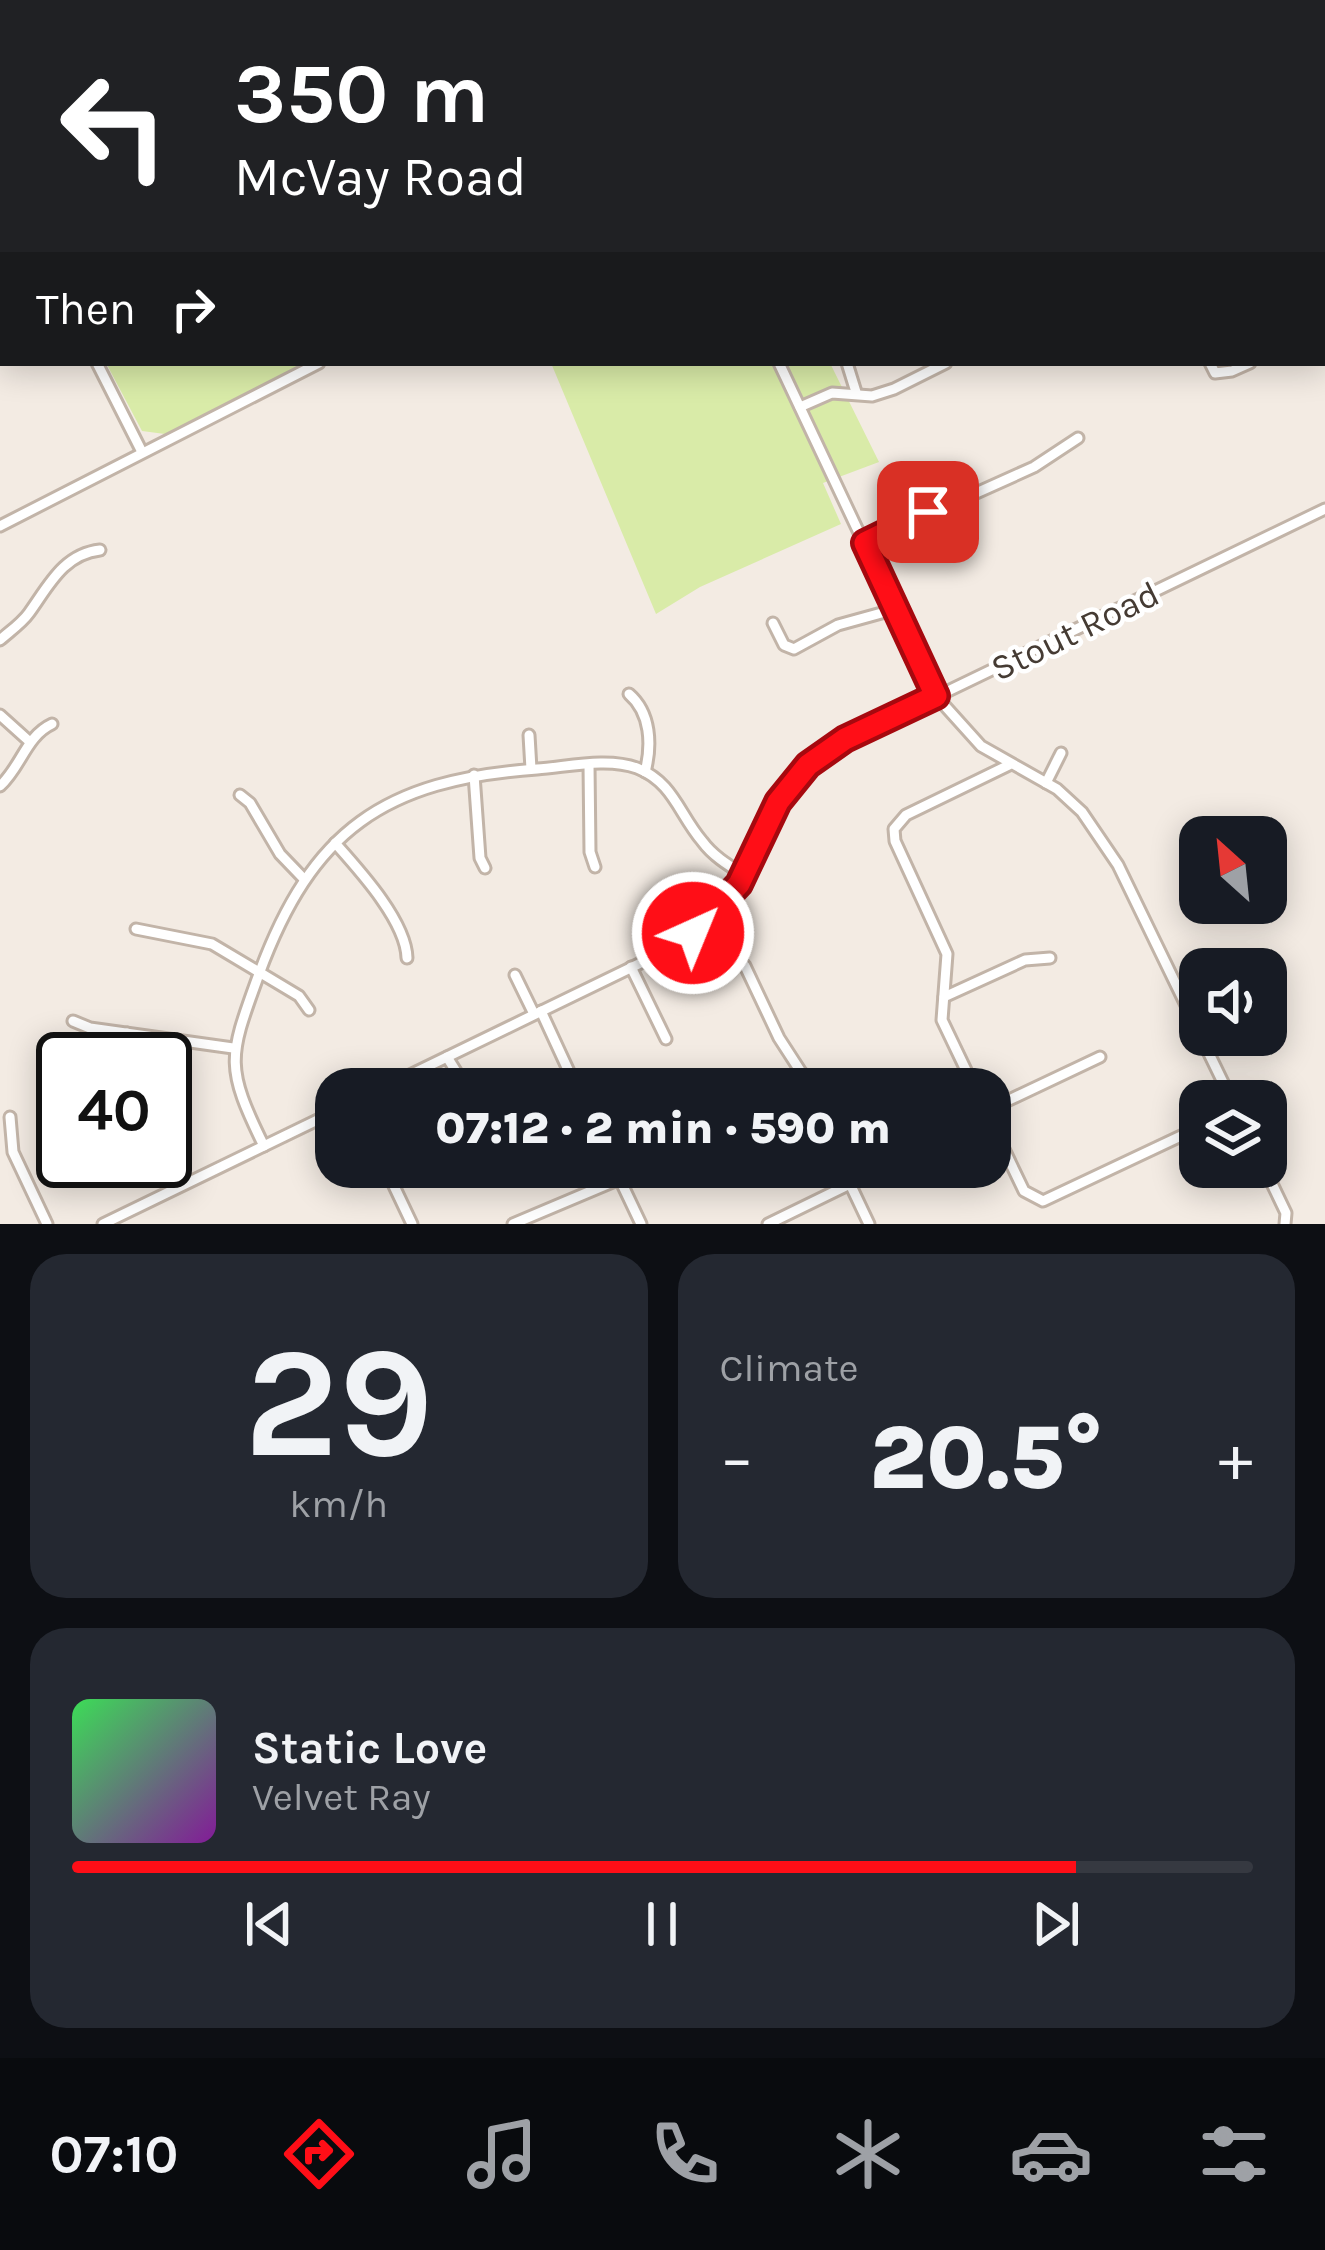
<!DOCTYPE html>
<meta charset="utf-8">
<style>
:root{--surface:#171b24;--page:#242831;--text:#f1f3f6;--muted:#9ea1a6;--line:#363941;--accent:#ff0e17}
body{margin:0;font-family:Karla,sans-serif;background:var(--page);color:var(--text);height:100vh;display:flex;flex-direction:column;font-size:45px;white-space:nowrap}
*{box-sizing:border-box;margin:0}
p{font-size:39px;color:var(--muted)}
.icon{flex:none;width:66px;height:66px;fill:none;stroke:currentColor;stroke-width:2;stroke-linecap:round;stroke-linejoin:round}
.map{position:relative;height:1224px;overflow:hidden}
.sheet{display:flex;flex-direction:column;gap:30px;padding:30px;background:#0d0f14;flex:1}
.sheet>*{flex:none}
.top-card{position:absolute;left:0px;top:0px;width:1326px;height:366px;box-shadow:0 6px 30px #0003;background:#202124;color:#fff;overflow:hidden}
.needle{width:78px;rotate:333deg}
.fabs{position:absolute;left:1179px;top:816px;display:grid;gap:24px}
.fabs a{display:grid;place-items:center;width:108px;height:108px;border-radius:24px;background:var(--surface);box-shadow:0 6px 30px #0003;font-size:60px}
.speed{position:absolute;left:36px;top:1032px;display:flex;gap:24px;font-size:60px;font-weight:700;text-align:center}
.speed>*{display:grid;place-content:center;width:156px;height:156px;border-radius:50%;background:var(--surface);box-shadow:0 6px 30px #0003;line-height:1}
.speed .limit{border:6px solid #111;border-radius:18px;background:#fff;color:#111}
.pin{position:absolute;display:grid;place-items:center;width:102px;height:102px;color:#fff;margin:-51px;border-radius:24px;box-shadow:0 6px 18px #0006}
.me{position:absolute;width:132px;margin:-66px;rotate:44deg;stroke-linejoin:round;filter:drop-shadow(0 0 9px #0008)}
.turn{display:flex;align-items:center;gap:42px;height:252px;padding:0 36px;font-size:54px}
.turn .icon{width:156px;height:156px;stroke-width:2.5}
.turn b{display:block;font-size:84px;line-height:102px}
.then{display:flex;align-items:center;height:114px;padding:0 36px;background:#0003;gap:24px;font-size:45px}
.big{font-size:90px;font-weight:800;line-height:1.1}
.sheet .widget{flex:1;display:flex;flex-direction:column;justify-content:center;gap:18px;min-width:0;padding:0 42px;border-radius:36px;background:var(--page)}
.sheet .dial{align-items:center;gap:0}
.dial b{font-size:156px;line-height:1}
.song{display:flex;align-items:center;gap:36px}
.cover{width:144px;height:144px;border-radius:18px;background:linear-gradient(135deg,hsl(130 70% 55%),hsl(290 70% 35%))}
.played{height:12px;border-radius:6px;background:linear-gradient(90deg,var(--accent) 85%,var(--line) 85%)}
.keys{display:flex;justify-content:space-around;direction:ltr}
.heat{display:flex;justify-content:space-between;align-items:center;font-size:66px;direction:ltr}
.sheet .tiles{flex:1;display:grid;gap:30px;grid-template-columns:1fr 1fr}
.widget:last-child{grid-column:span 2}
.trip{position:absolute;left:315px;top:1068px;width:696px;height:120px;border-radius:36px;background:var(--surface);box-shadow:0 6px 30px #0003;font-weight:800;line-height:120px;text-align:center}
.tabs{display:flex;height:192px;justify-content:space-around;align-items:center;background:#090b0e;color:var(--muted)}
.tabs .icon{width:84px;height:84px}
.tabs .active{color:var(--accent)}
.tabs b{font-size:54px;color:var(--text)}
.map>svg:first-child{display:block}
.green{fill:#d9eba8}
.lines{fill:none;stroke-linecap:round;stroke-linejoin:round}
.minor-casing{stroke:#c2b4a8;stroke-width:15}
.minor{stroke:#fff;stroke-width:9}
.route-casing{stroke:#a6090f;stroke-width:30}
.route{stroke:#ff0e17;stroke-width:21}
.labels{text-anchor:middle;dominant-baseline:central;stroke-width:9;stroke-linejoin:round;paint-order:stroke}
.street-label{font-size:36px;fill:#453b33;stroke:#fff}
</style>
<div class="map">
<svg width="1325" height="1224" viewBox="0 0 1325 1224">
<rect width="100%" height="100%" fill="#f3ebe3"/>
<g class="green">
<path d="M106,363H309L165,434L142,431Z"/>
<path d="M551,363H830L879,462L823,483L841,524L700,587L656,614Z"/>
</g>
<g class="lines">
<defs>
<g id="minor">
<path d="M453,0L458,3"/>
<path d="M983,0L984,3"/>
<path d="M1277,0L1278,3"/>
<path d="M195,3V0"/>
<path d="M669,3L675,0"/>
<path d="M1098,3L1104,0"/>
<path d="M1290,3L1297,0"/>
<path d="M0,45H3"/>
<path d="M1323,87L1325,92"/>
<path d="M1323,101L1325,100"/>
<path d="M0,155H3"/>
<path d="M0,263L3,264"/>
<path d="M1323,328H1325"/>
<path d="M97,363L142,452"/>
<path d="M779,363L936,696L981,746L1057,789L1082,812L1118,865L1200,1034"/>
<path d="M847,363L856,392"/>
<path d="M1210,363L1215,373L1232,371L1250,363"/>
<path d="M800,407L832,393L872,396L894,389L946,363"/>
<path d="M0,526L319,363"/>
<path d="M865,543L1034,467L1078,438"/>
<path d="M773,623L784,645L794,649L838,625L896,609"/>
<path d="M0,640C9,632 22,623 29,613C48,587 63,554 100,550"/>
<path d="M629,694C651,713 652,745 645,772"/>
<path d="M0,715L30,742"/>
<path d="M529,735L531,769"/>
<path d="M589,765L590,852L595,867"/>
<path d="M474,775L480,858L485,868"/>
<path d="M1046,783L1061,753"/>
<path d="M0,786C21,767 26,736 52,724"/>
<path d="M240,795L250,803L280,854L304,879"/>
<path d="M335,843C359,870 406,921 407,958"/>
<path d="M707,922L745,966L779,1038L812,1089"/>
<path d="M136,929L212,944L299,996L309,1010"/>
<path d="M631,967L666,1039"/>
<path d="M515,975L534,1014"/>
<path d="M944,997L1025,960L1050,958"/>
<path d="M541,1011L577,1089"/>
<path d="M73,1021L90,1028L233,1048"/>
<path d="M1200,1035L1232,1101"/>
<path d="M447,1057L467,1089"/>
<path d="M124,1059L127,1033"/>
<path d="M381,1089L651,958C685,941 717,919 738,886C772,832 775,786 832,747L1325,509"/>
<path d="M775,1089L803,1074"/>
<path d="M975,1089L942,1020L947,954L895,841L894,829L906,815L1009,765"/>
<path d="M990,1109L1100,1057"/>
<path d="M10,1117L13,1152L47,1224"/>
<path d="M990,1120L1024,1191L1043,1201L1200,1127"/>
<path d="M264,1146C224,1065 229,1057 259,974C312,830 384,780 537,769C567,767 607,757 637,768C673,782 679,814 702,841C713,856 728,865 744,875"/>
<path d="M385,1167L412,1224"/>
<path d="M614,1167L641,1224"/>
<path d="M842,1167L869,1224"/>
<path d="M1264,1167L1286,1213L1285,1224"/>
<path d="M103,1224L336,1111"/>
<path d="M513,1224L648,1167"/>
<path d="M768,1224L850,1184"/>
</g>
</defs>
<use href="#minor" class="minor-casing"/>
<use href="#minor" class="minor"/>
</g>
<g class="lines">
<defs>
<path id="route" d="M693,933L739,884L778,802L808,765L845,739L936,696L865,543L928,512"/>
</defs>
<use href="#route" class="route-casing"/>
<use href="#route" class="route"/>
</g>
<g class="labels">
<g class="street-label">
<text transform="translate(1075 631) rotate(-26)">Stout Road</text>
</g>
</g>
</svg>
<div class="fabs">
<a><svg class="needle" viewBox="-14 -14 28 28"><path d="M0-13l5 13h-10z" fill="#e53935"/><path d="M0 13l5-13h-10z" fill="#9ea1a6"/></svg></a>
<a><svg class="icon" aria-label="sound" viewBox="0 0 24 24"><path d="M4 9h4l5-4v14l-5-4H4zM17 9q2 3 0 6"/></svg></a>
<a><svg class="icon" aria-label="layers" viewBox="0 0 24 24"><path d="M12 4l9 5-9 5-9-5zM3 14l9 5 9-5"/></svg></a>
</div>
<div class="speed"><div class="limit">40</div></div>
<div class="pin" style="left:928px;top:512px;background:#d93025"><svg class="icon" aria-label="arrive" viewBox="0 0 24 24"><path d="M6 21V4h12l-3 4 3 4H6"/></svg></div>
<svg class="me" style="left:693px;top:933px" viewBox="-20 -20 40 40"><circle r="17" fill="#ff0e17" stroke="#fff" stroke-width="3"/><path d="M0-11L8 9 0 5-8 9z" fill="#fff"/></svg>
<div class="trip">07:12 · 2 min · 590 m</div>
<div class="top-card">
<div class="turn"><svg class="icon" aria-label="left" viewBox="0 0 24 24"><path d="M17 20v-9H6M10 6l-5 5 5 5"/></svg><div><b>350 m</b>McVay Road</div></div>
<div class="then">Then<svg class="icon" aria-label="right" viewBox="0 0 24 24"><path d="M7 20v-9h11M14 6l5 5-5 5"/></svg></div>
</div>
</div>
<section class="sheet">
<div class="tiles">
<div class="widget dial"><b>29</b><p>km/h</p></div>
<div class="widget"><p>Climate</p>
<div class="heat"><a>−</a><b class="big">20.5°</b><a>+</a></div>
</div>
<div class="widget">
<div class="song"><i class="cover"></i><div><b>Static Love</b><p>Velvet Ray</p></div></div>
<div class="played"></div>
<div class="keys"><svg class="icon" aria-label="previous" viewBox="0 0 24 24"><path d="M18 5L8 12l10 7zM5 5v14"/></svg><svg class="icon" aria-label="pause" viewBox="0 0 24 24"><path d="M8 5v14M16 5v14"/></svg><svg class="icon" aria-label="next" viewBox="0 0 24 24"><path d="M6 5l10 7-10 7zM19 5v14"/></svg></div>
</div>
</div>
</section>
<nav class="tabs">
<b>07:10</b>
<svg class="icon active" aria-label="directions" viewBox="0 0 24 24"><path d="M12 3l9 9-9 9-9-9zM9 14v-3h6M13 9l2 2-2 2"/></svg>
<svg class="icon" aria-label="music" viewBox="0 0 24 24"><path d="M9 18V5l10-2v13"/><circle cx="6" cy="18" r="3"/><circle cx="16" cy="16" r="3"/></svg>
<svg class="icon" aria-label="phone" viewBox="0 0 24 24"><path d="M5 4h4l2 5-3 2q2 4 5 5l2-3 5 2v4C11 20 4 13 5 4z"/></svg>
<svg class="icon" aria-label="climate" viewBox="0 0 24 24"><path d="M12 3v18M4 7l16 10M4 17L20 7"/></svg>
<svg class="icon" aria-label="car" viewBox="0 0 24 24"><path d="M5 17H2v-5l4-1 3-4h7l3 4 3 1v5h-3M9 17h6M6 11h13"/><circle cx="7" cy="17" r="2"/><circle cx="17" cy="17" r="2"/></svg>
<svg class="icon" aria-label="filters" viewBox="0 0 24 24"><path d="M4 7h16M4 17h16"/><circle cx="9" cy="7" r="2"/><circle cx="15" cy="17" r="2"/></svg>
</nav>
